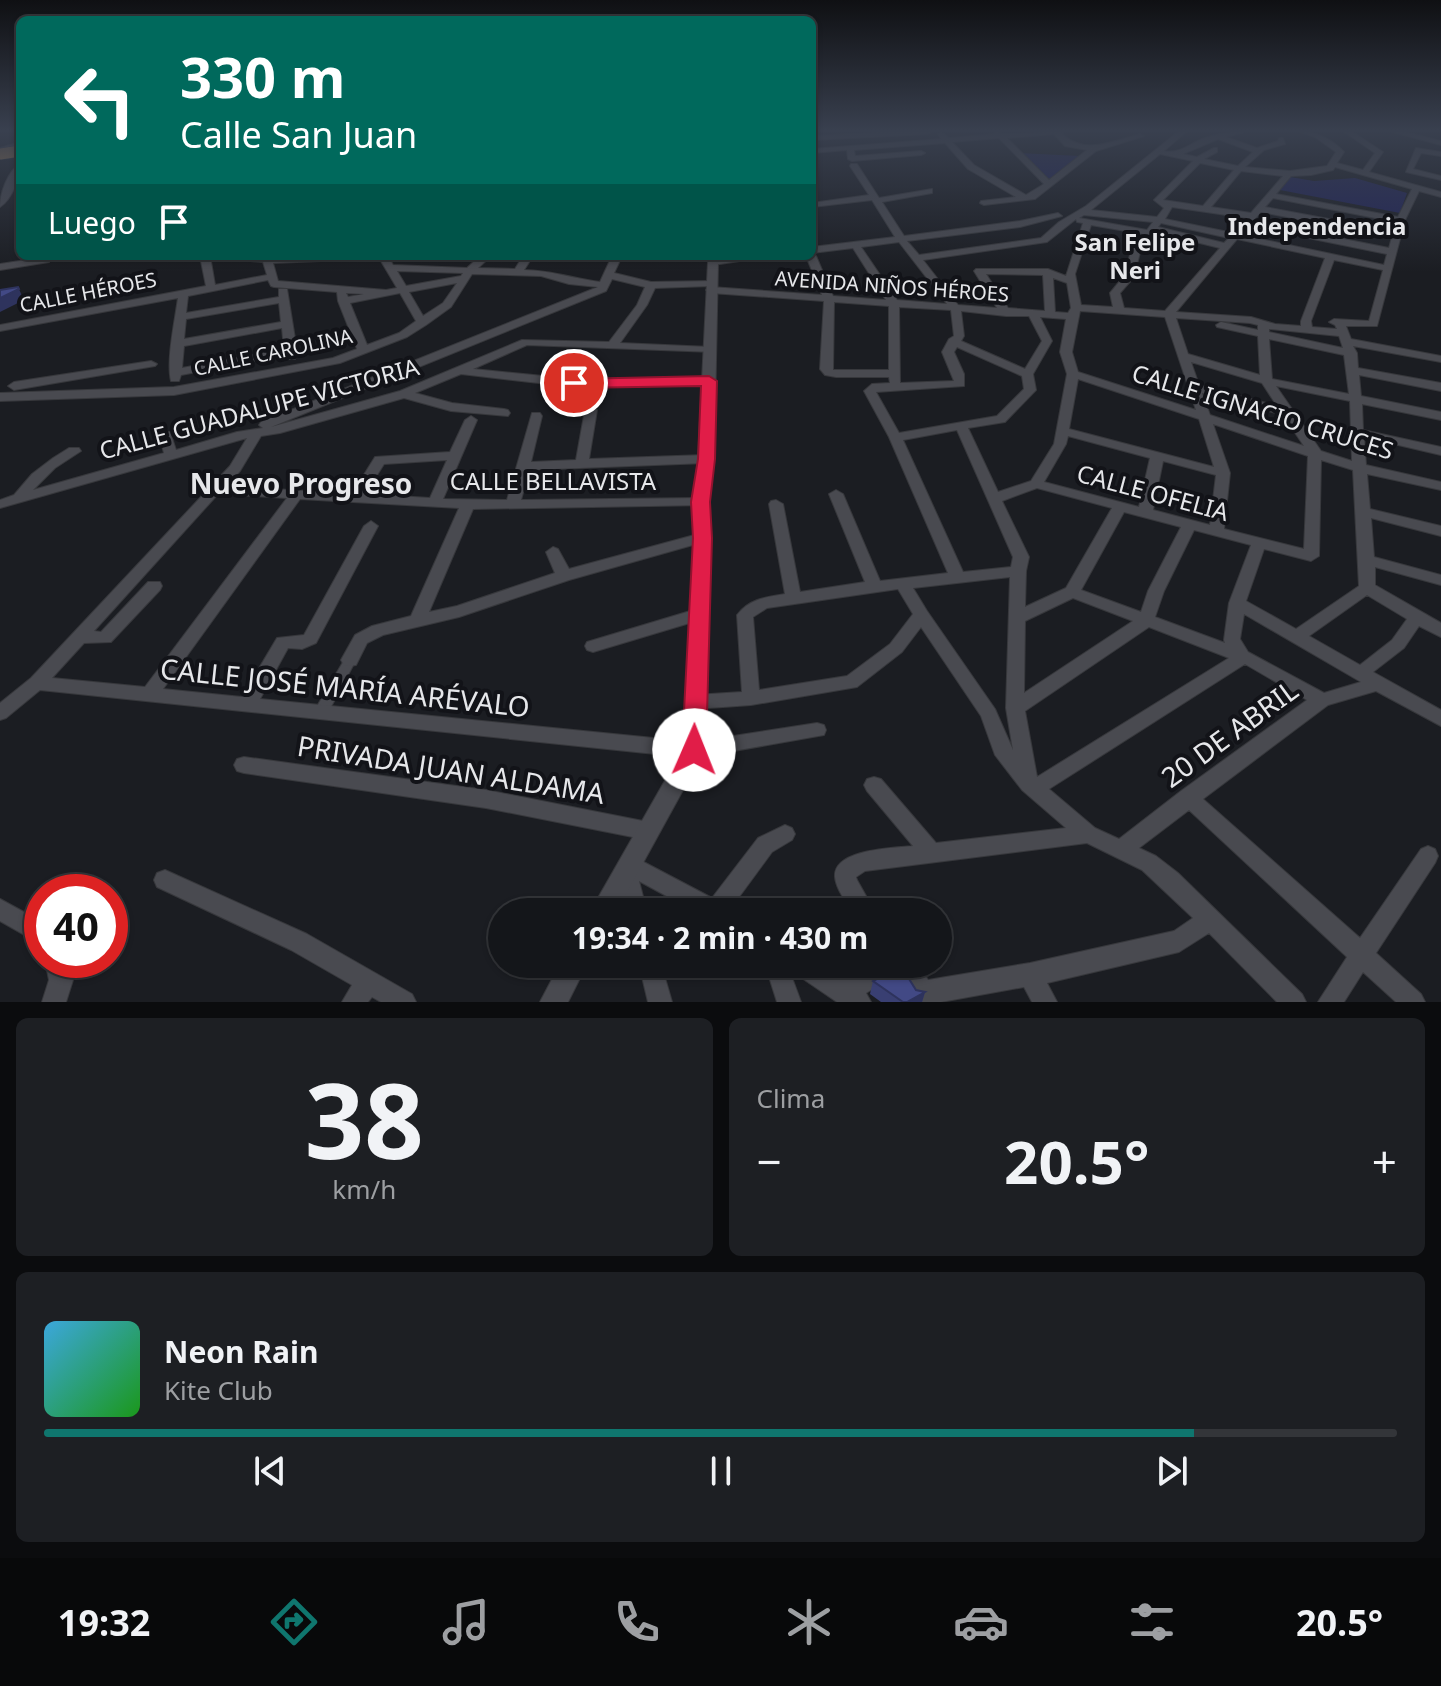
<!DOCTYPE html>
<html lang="es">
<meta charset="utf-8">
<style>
:root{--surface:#14161a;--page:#1d1f23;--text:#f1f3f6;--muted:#9d9fa2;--line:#333539;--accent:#0f766e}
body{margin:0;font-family:"Noto Sans",sans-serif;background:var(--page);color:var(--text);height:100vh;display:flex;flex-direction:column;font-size:30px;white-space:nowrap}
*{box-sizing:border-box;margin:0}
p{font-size:26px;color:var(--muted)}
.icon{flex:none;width:44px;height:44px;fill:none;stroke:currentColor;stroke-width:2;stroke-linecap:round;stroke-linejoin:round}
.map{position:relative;height:1002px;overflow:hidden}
.sheet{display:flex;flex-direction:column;gap:16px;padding:16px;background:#0b0c0e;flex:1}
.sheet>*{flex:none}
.hud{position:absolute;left:16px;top:16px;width:800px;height:244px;border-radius:12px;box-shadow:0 2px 6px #0004,0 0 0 2px var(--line);background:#00695c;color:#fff;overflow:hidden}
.speed{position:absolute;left:24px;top:874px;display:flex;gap:16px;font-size:40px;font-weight:700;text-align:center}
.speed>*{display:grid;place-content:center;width:104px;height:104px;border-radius:50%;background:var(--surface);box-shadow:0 2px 6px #0004,0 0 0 2px var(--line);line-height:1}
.speed .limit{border:12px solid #d22;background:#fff;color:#111}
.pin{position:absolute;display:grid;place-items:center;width:68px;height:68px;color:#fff;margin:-34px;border:4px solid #fff;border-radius:50%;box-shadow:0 2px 8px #0007}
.me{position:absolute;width:88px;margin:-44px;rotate:1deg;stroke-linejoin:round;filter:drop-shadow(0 0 6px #0008)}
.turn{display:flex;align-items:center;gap:28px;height:168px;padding:0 32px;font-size:36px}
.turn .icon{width:104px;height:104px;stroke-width:2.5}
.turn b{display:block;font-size:56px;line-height:68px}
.then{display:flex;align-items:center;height:76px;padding:0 32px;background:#0003;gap:16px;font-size:30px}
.big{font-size:60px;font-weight:700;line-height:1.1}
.sheet .tile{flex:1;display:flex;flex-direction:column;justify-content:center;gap:12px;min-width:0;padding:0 28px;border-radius:12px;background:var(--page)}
.sheet .dial{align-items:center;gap:0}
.dial b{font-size:104px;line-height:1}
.song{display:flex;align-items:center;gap:24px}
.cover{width:96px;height:96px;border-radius:12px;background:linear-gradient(135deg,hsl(200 70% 55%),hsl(120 70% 35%))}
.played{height:8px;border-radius:4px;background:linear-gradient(90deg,var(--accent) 85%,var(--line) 85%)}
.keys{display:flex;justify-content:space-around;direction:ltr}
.heat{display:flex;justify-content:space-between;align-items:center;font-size:44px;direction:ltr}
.sheet .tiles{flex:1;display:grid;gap:16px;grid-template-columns:1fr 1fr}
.tile:last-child{grid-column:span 2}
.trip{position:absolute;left:488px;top:898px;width:464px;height:80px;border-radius:40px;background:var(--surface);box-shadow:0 2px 6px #0004,0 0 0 2px var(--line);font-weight:700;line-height:80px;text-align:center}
.menu{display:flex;height:128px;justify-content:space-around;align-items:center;background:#08090a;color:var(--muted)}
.menu .icon{width:56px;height:56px}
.menu .selected{color:var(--accent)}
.menu b{font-size:36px;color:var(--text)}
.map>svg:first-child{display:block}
.green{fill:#202358}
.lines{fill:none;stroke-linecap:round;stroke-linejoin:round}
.pedestrian-casing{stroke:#37383c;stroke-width:2}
.minor-casing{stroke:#37383c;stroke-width:2}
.tertiary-casing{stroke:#37383c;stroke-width:2}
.secondary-casing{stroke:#37383c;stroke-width:2}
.pedestrian{fill:#494a50;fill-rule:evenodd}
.minor{fill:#494a50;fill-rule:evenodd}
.tertiary{fill:#494a50;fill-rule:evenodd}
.secondary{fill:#494a50;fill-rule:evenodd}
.primary-bridge-casing{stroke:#37383c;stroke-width:12;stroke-linecap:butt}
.primary-bridge{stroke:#ae8550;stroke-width:11}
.wall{fill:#393f72}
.shaded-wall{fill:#2e335d}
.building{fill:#424985;stroke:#2e335d;stroke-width:2}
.route{fill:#e11d48;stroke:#92132f;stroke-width:2}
.labels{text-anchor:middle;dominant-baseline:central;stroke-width:8;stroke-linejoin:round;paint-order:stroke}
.far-street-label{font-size:20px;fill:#e6e7ea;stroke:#121318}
.far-quarter-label{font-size:24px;font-weight:bold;fill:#e6e7ea;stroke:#121318}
.street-label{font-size:24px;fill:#e6e7ea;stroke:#121318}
.quarter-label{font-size:28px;font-weight:bold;fill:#e6e7ea;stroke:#121318}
.near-street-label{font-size:28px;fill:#e6e7ea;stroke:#121318}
</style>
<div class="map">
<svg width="1441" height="1002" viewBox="0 0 1441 1002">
<rect width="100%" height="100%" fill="#1b1d22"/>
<g class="green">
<path d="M1019,153L1080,156L1048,181Z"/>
<path d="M1290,177L1314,181L1355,178L1407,193L1400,213L1280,190Z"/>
</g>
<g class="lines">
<defs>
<path id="pedestrian" d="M350,655L354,657L356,660L326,716L321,717L316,716L315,712L316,708L346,657Z"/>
<g id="minor">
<path d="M902,131L931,132L928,134L812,140V136Z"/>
<path d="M994,131L1003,134L1067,131L1061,133C1084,156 1113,141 1140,134L1144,136L1096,151L1035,199L984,205L980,203L981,201L1016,197L968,169L945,143L854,150L855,156L921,151L925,153L921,155L852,161L848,159L847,150L812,153V149L941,139L938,134L941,132L949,138L995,134ZM1054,134L1065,146L1087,150L1049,180L1007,138ZM999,138L1044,184L1026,195L974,165L952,142Z"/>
<path d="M1179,131H1187L1164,151C1179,154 1188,145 1202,139C1216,134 1233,131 1248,131L1226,137L1257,148L1278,141L1279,138H1283L1285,144L1264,150L1245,167L1290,171L1327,166L1336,152L1315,137L1298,131C1315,131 1332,139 1344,152L1337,163L1363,170L1375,153L1343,131H1351L1383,152L1369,172L1441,192V197L1419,191L1405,220L1377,326H1346L1351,339L1441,356V362L1353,346L1357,353L1358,368L1441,383V391L1359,375L1361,396L1441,412V420L1362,404L1363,430L1441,447V455L1364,437L1366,465L1441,482V490L1367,474L1370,509L1441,526V536L1371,518L1374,557L1441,575V585L1375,567V585L1441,623V637L1419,626L1404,648L1373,672L1441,710V726L1376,691L1328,705L1203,799L1360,938L1421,849L1428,846L1435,849L1438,856L1435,863L1376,953L1421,994L1425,1002H1396L1363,972L1344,1002H1318L1347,957L1189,810L1139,848L1156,856L1178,873L1302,994L1306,1002H1277L1209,933L1179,952L1047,983L1057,1002H1032L1024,987L941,1002H915L900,977L896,975L866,993L871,1002H837L793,972L790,964H822L845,979L870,964H918L928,980L1030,963L1174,931L1193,918L1142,870L1087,843L865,871L856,877L857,880L875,912H852C846,901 836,889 835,877C833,849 894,848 913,846L867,791L864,785L867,779L874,777L881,779L936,843L1066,828L1022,790L995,755L981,716L921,627L902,652L857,687L751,705L695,709L689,707L686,702L689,697L695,695L742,692L737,615C749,599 766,597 785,594L769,504L771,501L776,500L783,504L800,592L865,582L829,494L836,490L843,494L880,581L948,573L889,437L864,391L872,384L890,383L889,377H836L825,375L820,369L824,301L711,293L706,290L711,287L822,295L806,256H812V253L816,256L833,296L886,300L853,248L812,253V247L895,237L872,200L812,207V203L869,195L850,166L851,164H857L879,198L932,189V193L882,202L904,236L1020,221L1058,213L1062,216L1020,227L907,241L919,255L1041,238L1059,222L1086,206ZM1218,139L1253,152L1238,166L1204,159L1217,152V148H1214L1197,157L1183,154ZM1160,154L1193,161L1154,200L1164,208L1157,217L1091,210ZM1200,163L1234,170L1203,206L1163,200ZM1335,167L1412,189L1398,217L1276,194L1291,176L1311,175L1333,170ZM1241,171L1283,176L1251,213L1211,207ZM1273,198L1396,222L1393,231L1265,207ZM1172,207L1247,218L1233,233L1165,219ZM1261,212L1392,237L1389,248L1253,221ZM1084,215L1153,222L1147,230L1079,218ZM1076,219L1077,222L1083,223L1066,276L1048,269H976L974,271L997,308L958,305L923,260L1047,242ZM1161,223L1229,238L1224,243L1158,227ZM1091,225L1143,234L1132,248L1124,276L1110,293L1113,307L1081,305L1075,274ZM1249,226L1387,254L1384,265L1241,235ZM1155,232L1220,248L1165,311L1124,308L1120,293L1134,277L1141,248ZM1237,239L1325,258L1301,321V326L1275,324L1251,317L1176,312ZM899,242L947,304L897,300L861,247ZM1334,260L1383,270L1369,321L1334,319L1329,322L1335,325L1337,329L1312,327L1311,321ZM986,274L1043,275L1045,311L1008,308ZM1053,278L1067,283L1071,308L1068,313L1055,312ZM834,302L889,306V370H833ZM899,307L951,310L954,336L949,339L942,352L954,381L900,383ZM961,311L1006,316H1029L1042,341L1025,369L961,341L964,336ZM1080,311L1165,317L1196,410L1078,372L1072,352ZM1040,317L1066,319L1060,352L1067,374L1054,444L1031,481L998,492L968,428L1005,422L1036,390L1033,374L1052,341ZM1176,318L1250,323L1258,325V330L1221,322L1216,325L1217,327L1258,336L1260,375L1188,354ZM1269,329L1339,336L1343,348L1269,332ZM1269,339L1344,355L1349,394L1272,379ZM957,347L1022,376L1024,389L997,416L899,433L876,392L964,386V374L954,352ZM1191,362L1262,383L1277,406L1199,385ZM1078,379L1199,419L1214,467L1069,429ZM1276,386L1350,401L1352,461L1321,451ZM1202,393L1283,415L1304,446L1210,415ZM1213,424L1308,456L1304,549L1224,529L1230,473ZM957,430L1013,557L1011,567L963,572L903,440ZM1068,436L1150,458L1139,507L1044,482L1066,444ZM1321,460L1353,470L1359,586L1296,629L1246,601L1264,549L1311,561L1319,556ZM1163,461L1216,475L1210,525L1153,510ZM1037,488L1112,508L1066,588L1025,607L1026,571L1029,557L1002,501ZM1124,512L1181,527L1148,591L1141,612L1081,590ZM1194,530L1251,545L1229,603L1224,640L1225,643L1155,617L1164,591ZM1010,577L1006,708L1013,750L995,709L927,611L913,588ZM898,589L913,614L890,644L847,676L759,690L753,617L767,608ZM1367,595L1407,619L1392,640L1360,665L1309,636ZM1073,598L1133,621L1024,693L1025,621ZM1244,614L1361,682L1324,693L1248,652L1240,639ZM1149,627L1229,658L1037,777L1025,711ZM1245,664L1307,700L1181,791L1119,839L1095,828L1049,789Z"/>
<path d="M1389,131H1402L1441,141V145Z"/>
<path d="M1416,148L1441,152V156L1421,153L1413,169L1441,176V180L1406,172Z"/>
<path d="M200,256H210L215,285L267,275L263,262L227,259L222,256H374L369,259L273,263L278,281L386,290L397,288L378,256H388L393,265L467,268L480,256H491L478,268L515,269L523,256H533L524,270C550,270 575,279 600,282L612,256H622L614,273L651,282L714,281V285L711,286L655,288L647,305L620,343L710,347L714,348V352L527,345L473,369L574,379L709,377L715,381L713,383L574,387L461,374L415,393L452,403L504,409L508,410L510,413L508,416L451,411L404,398L280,433L261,436L240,471L226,486L352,494L375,457L450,452L465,420L471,416L477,420L443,499L507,500L532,413H540L542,416L531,462L576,460L585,410L591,406L597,410L589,459L706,455L713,459L706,463L529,470L521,500L701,498L708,502L706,505L473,509L429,612L457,606L555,573L546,552L553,547L558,549L569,569L702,533L709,538L707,541L569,580L459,617L383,635L367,643L356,665L350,666L344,665L341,660L355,635L372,626L411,616L459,508L300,499L163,689L242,697L277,638L304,635L364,526L371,521L378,526L316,643L302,649L288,648L260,699L694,742L817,723L824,725L826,730L824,735L694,758L40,690L6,718L0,720V703L31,678L230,466L247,438L0,508V500L14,495L32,474L53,458L69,448H79L81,451L55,468L33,490L164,453L159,435L160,432H170L176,450L237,432L263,428L259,425L261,422L598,287L569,284L541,276L472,274L451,307L426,325L407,337L340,363L174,395L0,401V393L174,387L333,358L357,349L338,301L337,292L274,287L271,286L268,280L188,296L186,313L279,297V289H287L297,351L295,359H287L285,355L181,375L179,381H171C166,361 175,320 178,298L0,331V325L206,286ZM397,271L463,273L461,276L406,286ZM612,279L645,287L637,305L609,342L522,340L400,391L271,427L606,291ZM457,283L443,303L423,316L409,292ZM346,293L364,294L348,297ZM400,293L416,321L399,333L367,345L350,303ZM279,303L281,322L184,339L186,319ZM282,328L284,349L182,368L184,346ZM447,460L430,498L365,494L384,464ZM218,494L287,498L145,687L52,678L84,643L111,642L160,590L162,586L160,582H148L101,632L94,631Z"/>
<path d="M734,256H758L753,259L713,265L708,262Z"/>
<path d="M46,257L49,258V262L0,270V264Z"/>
<path d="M151,361L157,364L155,366L14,390L8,386L14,382Z"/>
<path d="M697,609L703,611L705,615L703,619L593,652L587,650L585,646L587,642Z"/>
<path d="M244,757L486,790L648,822L655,825L658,831L655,837L648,840L486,808L244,773L237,771L234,765L237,759Z"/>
<path d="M785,825L792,828L795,834L792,840L772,852L728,912H696L639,881L647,912H625L615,871L622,858L629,855L636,858L712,898L758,838Z"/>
<path d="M165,870L307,934L412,994L416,1002H381L372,997L368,1002H342L352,985L291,950L157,887L154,880L157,873Z"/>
<path d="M0,899L42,922V945L0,921Z"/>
<path d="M45,960H67L73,980L66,1002H42L49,980Z"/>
<path d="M639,964H661L672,1002H648Z"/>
<path d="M765,964H787L801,1002H777Z"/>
</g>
<g id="tertiary">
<path d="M705,256H715L718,262L714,459L709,502L710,538L705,750L616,912H590L683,749L694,538L693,502L698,459L708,262Z"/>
<path d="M560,964H587L568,1002H540Z"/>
</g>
<g id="secondary">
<path d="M20,142V148L0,154V148Z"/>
<path d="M20,163C20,178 12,199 0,207C0,192 8,172 20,163Z"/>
</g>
</defs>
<use href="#pedestrian" class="pedestrian-casing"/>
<use href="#minor" class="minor-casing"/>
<use href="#tertiary" class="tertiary-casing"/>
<use href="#secondary" class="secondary-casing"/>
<use href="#pedestrian" class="pedestrian"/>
<use href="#minor" class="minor"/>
<use href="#tertiary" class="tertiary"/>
<use href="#secondary" class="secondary"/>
<defs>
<path id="primary-bridge" d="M0,154L20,151"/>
</defs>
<use href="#primary-bridge" class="primary-bridge-casing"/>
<use href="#primary-bridge" class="primary-bridge"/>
</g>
<path class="wall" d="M873,981L925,992L922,1002H881L870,994Z"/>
<g class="shaded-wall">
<path d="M18,287L24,300L0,312V298Z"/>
<path d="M925,992L922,1002H907Z"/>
</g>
<g class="building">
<path d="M18,287L19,289L0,298V290Z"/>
<path d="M901,966L916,990L925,992L907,1002H903L873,981Z"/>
</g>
<linearGradient id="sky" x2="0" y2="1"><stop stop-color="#0f1013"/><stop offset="0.48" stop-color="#39404f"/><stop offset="1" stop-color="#39404f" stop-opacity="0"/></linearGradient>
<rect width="1441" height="272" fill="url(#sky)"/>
<path class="route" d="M709,376L717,381L715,459L710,502L712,538L706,750L703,757L694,760L685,757L682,750L693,538L691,502L698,459L701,386L574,388L567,383L574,379Z"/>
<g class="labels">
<g class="far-street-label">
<text transform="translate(892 286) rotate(4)">AVENIDA NIÑOS HÉROES</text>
<text transform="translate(88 292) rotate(-11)">CALLE HÉROES</text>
<text transform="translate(273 352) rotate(-12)">CALLE CAROLINA</text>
</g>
<g class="far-quarter-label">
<text x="1317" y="225">Independencia</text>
<text x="1135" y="241">San Felipe<tspan x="1135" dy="28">Neri</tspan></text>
</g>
<g class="street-label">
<text transform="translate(259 408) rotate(-15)">CALLE GUADALUPE VICTORIA</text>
<text transform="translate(1263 411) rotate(17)">CALLE IGNACIO CRUCES</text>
<text x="553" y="480">CALLE BELLAVISTA</text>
<text transform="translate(1153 492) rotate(15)">CALLE OFELIA</text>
</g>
<g class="quarter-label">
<text x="301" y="483">Nuevo Progreso</text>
</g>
<g class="near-street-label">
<text transform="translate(345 687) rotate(6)">CALLE JOSÉ MARÍA ARÉVALO</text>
<text transform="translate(1229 733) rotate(-36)">20 DE ABRIL</text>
<text transform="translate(451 769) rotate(9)">PRIVADA JUAN ALDAMA</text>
</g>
</g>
</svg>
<div class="speed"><div class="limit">40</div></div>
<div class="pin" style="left:574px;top:383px;background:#d93025"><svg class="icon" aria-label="arrive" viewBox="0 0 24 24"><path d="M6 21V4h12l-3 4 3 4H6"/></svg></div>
<svg class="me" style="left:694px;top:750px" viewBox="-20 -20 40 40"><circle r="19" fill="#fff"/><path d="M0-13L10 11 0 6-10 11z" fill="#e11d48"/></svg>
<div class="trip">19:34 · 2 min · 430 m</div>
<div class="hud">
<div class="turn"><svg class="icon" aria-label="left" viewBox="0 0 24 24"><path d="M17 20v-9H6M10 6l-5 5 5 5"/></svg><div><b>330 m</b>Calle San Juan</div></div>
<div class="then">Luego<svg class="icon" aria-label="arrive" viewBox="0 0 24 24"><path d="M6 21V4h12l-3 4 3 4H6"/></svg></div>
</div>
</div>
<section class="sheet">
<div class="tiles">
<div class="tile dial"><b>38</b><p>km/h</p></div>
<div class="tile"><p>Clima</p>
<div class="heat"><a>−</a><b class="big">20.5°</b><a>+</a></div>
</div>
<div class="tile">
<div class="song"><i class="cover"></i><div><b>Neon Rain</b><p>Kite Club</p></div></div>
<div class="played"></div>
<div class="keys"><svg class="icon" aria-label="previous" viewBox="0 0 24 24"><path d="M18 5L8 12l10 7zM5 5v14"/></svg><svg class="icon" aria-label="pause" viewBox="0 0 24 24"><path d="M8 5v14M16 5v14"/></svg><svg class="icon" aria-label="next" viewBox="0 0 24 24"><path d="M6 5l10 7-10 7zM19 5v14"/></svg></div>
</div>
</div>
</section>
<nav class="menu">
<b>19:32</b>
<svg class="icon selected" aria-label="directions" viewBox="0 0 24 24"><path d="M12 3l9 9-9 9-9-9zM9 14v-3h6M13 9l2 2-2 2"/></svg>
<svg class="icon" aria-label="music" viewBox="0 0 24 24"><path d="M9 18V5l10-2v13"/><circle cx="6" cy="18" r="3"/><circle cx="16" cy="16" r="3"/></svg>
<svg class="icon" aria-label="phone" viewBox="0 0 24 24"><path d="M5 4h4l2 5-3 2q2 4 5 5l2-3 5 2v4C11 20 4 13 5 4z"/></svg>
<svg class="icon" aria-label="climate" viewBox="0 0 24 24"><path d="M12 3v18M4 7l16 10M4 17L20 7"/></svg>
<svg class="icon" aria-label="car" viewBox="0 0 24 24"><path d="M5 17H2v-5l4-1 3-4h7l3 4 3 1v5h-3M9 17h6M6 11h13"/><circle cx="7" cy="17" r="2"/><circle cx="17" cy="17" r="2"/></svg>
<svg class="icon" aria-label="filters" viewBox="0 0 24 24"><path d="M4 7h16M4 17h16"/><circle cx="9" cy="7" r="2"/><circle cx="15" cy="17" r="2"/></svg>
<b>20.5°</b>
</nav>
